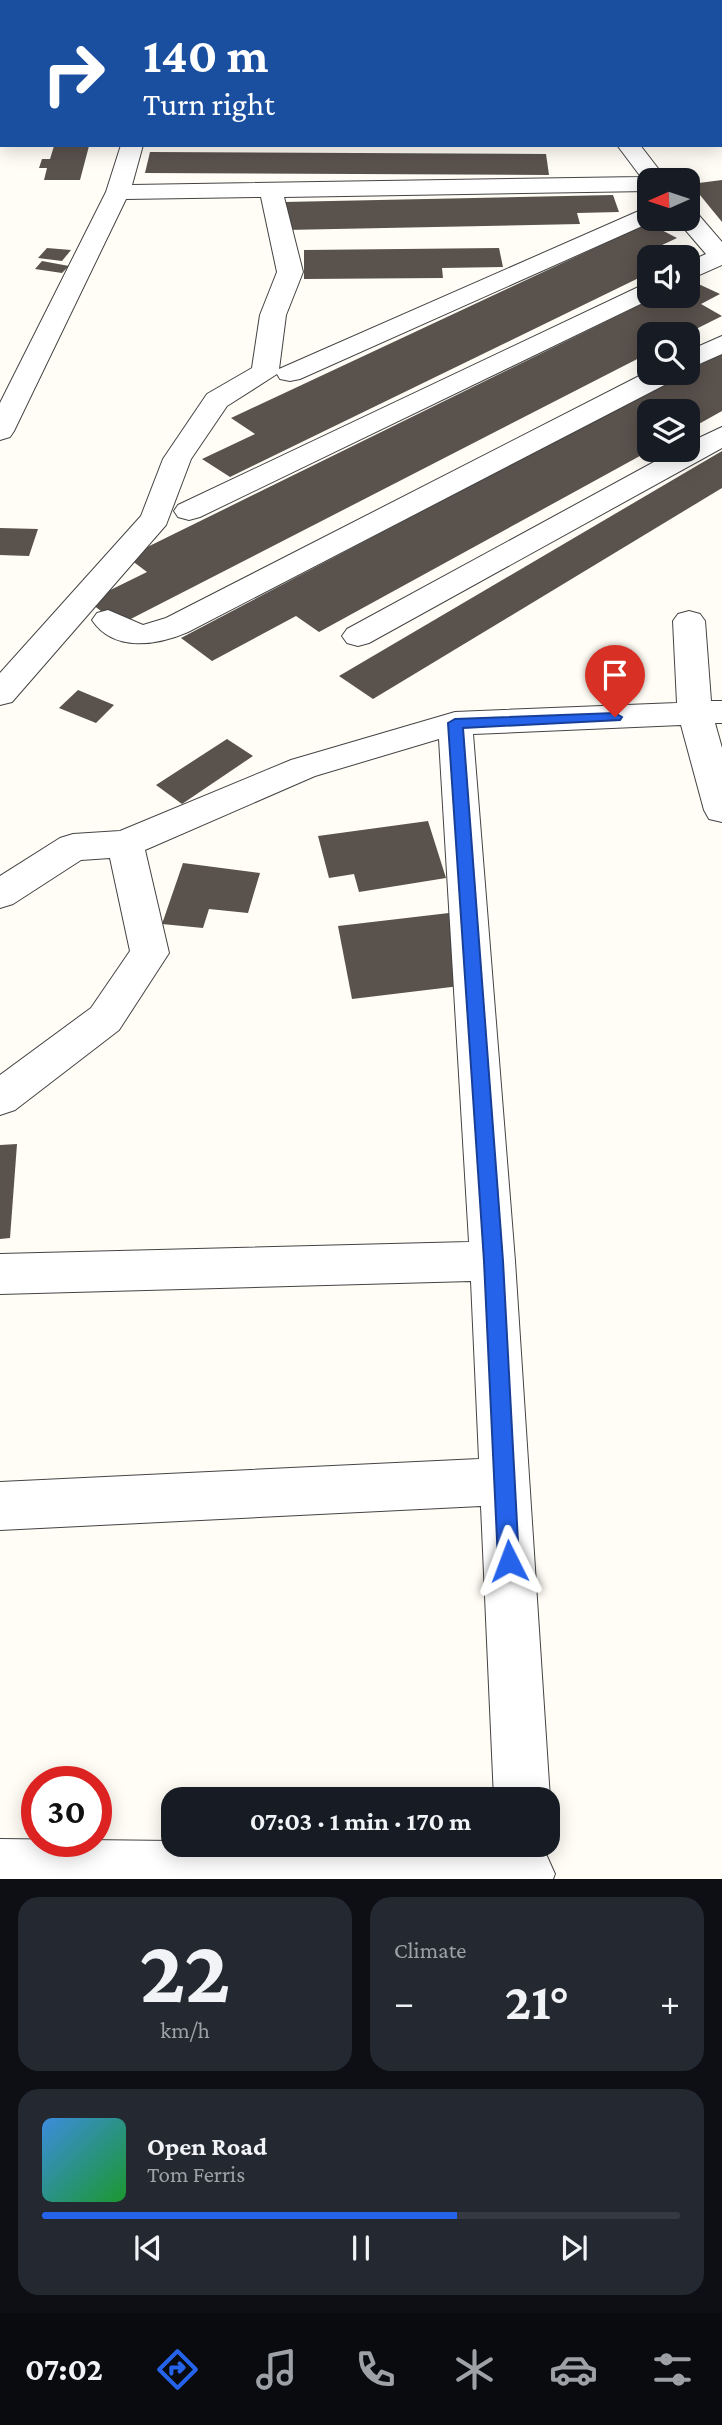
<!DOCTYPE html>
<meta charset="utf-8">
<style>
:root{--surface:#171b24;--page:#242831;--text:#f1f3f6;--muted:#9ea1a6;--line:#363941;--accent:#2563eb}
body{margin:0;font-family:"Crimson Pro",serif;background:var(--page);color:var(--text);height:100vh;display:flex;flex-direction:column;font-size:26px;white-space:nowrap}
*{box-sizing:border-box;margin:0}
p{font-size:23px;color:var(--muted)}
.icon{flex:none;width:38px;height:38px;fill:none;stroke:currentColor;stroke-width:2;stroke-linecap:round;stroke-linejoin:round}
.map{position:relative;height:1879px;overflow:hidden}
.panel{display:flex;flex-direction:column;gap:18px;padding:18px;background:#0d0f14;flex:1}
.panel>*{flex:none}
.hud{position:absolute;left:0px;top:0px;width:723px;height:147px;box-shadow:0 4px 18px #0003;background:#1a4fa0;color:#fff;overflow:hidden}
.needle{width:46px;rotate:267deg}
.controls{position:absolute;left:637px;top:168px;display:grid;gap:14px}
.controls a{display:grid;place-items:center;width:63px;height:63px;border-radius:14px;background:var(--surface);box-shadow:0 4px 18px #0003;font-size:35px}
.speed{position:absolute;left:21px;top:1766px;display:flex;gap:14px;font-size:35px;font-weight:700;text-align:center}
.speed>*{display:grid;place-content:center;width:91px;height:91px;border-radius:50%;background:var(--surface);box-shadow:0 4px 18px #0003;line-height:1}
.speed .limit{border:10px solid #d22;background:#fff;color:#111}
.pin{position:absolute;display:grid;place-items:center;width:60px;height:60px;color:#fff;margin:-72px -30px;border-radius:50% 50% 50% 0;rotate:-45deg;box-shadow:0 0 7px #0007}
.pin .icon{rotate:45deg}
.me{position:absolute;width:77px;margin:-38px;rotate:357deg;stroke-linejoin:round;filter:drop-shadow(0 0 5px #0008)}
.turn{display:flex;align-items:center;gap:24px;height:147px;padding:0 28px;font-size:32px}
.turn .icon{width:91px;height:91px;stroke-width:2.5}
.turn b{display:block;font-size:49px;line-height:60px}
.big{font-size:52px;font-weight:700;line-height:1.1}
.panel .card{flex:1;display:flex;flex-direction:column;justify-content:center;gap:10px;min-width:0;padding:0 24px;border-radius:21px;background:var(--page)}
.panel .dial{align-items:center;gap:0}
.dial b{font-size:91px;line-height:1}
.song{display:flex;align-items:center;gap:21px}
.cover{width:84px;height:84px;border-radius:10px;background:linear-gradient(135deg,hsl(210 70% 55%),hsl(130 70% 35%))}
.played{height:7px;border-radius:4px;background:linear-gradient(90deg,var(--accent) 65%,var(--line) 65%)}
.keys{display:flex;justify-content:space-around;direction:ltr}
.heat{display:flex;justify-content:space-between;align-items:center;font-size:38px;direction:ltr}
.panel .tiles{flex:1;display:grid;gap:18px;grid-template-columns:1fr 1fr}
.card:last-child{grid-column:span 2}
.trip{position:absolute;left:161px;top:1787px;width:399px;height:70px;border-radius:21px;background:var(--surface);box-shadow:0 4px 18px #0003;font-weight:700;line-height:70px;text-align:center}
.tabs{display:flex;height:112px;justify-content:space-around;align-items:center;background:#090b0e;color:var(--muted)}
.tabs .icon{width:49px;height:49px}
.tabs .on{color:var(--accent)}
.tabs b{font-size:32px;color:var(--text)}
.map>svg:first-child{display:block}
.building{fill:#5a524d}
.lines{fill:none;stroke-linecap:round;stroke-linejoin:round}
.service-casing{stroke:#444;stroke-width:2}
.minor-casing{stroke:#444;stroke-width:2}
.service{fill:#fff;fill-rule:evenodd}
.minor{fill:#fff;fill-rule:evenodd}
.route{fill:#2563eb;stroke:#184099;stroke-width:2}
</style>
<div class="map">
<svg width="722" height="1879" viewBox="0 0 722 1879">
<rect width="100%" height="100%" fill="#fffdf5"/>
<g class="building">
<path d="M54,146H89L80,180H44L47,168H39L42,159H50Z"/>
<path d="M150,152L546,154L549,175L145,173Z"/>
<path d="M722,180V222L691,184Z"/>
<path d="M613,195L619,212L577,213L580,224L285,230L284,202Z"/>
<path d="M648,223L677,238L660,246L683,257H649V273L230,477L202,459L255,434L231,418Z"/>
<path d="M47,248L71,250L62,261L38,258Z"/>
<path d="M499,248L503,267L442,268L443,278L304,279V250Z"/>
<path d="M42,261L69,266L62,273L35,269Z"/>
<path d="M690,280L720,294L701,304L722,316L686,334H649V353L119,625L88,601L147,572L127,557L658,296H688V281Z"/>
<path d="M722,353V411L688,430V411H649V451L319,632L296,616L212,661L181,638Z"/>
<path d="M722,451V488L373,699L339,676Z"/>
<path d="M0,528L38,529L29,556L0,555Z"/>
<path d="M78,690L114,705L96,723L59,708Z"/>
<path d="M227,739L253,756L182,804L156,785Z"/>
<path d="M428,821L446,878L359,892L354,874L329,878L318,836Z"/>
<path d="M183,863L260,873L248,913L209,909L203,928L162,924Z"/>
<path d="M449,913L468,985L352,999L338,926Z"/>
<path d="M17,1144L10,1238L0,1239V1145Z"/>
</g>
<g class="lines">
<defs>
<g id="service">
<path d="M57,0H69L56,2Z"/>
<rect x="0" y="2" width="2" height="8"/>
</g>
<g id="minor">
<rect x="160" y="0" width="20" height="2"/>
<path d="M502,0H522L523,2H503Z"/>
<path d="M607,0H627L628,2H608Z"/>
<path d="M714,0H722V10L721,2H713Z"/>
<path d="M721,110L722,111V125L721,124Z"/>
<path d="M121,145H143L132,185L641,177L617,145H640L667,180H649V191L284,197L303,272L286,315L279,369L641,210L649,208V219H658L300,379L290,381L280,379L277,374L227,406L191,459L166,525L12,702L0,705V673L141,516L163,459L207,394L252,368L260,315L277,272L261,197L126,199L14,431L10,437L0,440V403L106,192Z"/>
<path d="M688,211L697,213L722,242V265L688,280V262L706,254L676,219H688Z"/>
<path d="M649,282V296H657L200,517L189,520L178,517L174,511L178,505Z"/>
<path d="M722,336V354L688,369V351Z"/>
<path d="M649,371L680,373L676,379L188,632C158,645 114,653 92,620L97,613L108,610L143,625L166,618Z"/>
<path d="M722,427V448L369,643L358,646L347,643L342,636L347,629L676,450H688V443Z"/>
<path d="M689,611L700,614L705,621L711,701H722V723H715L722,748V822L709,819L704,810L681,725L473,734L515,1261L550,1799L548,1804V1799H494L481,1506L0,1530V1482L479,1459L471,1281L0,1294V1254L469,1242L439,739L315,776L145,850L169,953L119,1030L15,1110L0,1115V1075L91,1008L130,951L110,858L81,860L13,904L0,908V876L60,838L73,834L120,831L291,760L455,712L677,703L673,621L678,614Z"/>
<path d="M0,1839L173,1841V1844L526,1845L546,1854L555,1874L553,1879H0Z"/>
</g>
</defs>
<use href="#service" class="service-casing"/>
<use href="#minor" class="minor-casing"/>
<use href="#service" class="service"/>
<use href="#minor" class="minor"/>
</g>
<path class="route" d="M615,713L622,717L620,720L463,728L503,1261L519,1561L516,1568L509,1571L501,1568L498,1561L484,1261L448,723L455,719Z"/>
</svg>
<div class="controls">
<a><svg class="needle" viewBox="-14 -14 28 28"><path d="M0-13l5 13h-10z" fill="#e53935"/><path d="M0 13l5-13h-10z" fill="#9ea1a6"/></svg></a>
<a><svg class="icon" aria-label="sound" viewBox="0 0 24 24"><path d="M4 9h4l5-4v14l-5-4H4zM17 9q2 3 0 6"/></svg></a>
<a><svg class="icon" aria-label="search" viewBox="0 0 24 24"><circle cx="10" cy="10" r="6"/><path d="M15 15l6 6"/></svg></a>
<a><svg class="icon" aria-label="layers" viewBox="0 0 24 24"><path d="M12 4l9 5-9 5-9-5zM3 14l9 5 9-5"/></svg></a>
</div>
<div class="speed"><div class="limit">30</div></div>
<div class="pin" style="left:615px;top:717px;background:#d93025"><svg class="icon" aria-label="arrive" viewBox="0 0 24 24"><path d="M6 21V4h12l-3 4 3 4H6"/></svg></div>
<svg class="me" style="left:509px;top:1561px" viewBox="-20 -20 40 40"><path d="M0-17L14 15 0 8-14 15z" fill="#2563eb" stroke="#fff" stroke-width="4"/></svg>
<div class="trip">07:03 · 1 min · 170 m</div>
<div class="hud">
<div class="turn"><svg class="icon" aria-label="right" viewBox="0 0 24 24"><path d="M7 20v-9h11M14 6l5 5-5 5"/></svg><div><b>140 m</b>Turn right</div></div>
</div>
</div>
<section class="panel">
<div class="tiles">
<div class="card dial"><b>22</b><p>km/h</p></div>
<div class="card"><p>Climate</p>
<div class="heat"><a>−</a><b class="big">21°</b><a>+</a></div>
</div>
<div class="card">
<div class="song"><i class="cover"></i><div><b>Open Road</b><p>Tom Ferris</p></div></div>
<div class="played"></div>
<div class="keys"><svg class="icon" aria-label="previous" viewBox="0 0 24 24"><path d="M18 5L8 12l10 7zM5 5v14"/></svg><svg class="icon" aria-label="pause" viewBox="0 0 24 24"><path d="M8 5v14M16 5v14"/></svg><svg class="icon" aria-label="next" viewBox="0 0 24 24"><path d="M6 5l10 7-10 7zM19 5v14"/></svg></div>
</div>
</div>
</section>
<nav class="tabs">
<b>07:02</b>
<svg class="icon on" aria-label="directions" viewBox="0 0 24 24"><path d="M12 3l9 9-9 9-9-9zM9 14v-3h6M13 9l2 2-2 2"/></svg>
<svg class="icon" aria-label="music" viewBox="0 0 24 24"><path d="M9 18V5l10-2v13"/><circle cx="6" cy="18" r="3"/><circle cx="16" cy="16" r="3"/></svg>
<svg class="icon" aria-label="phone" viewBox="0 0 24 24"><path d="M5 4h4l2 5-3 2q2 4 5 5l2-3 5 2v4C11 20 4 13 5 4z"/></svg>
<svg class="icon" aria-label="climate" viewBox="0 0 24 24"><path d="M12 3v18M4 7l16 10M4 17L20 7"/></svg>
<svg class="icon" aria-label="car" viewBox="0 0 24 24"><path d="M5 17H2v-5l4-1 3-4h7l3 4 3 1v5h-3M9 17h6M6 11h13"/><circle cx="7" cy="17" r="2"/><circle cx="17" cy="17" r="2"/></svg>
<svg class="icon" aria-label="filters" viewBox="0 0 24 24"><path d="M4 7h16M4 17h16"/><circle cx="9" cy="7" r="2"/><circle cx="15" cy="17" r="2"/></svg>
</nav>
